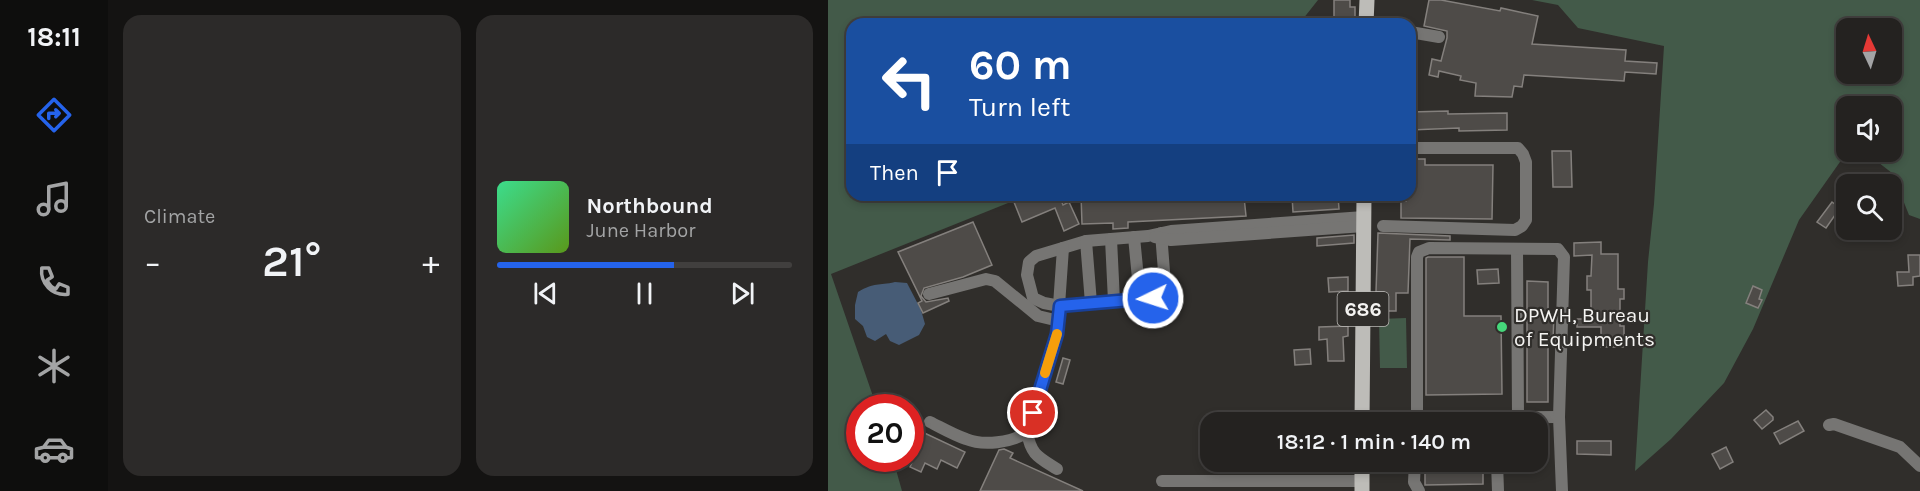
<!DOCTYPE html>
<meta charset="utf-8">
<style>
:root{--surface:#242220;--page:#2c2a29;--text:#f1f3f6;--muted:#a3a4a5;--line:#413f3e;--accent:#2563eb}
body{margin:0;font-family:Karla,sans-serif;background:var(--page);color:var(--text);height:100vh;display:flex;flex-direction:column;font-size:22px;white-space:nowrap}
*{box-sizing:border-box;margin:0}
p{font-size:20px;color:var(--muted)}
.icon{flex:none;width:33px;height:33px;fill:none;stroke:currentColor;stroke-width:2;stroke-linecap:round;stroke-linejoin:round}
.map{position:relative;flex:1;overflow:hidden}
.details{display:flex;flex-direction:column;gap:15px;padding:15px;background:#141312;width:720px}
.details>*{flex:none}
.hud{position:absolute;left:18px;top:18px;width:570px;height:183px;border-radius:18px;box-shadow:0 3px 9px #0003,0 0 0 2px var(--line);background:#1a4fa0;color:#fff;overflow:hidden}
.needle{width:39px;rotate:356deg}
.buttons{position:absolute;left:1008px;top:18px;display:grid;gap:12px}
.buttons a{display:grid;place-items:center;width:66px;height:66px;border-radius:12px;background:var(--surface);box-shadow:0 3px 9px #0003,0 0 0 2px var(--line);font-size:30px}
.speed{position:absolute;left:18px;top:394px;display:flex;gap:12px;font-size:30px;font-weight:700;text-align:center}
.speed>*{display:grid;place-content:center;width:78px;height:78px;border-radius:50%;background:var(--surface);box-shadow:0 3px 9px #0003,0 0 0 2px var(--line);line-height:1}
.speed .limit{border:9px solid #d22;background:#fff;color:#111}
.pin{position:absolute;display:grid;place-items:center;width:51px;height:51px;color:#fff;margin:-26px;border:3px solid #fff;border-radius:50%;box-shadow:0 2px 6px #0007}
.me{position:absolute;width:66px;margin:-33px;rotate:266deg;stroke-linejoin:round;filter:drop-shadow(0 0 4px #0008)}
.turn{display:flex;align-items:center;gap:21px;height:126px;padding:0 24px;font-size:27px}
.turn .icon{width:78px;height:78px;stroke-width:2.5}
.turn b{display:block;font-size:42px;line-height:51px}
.then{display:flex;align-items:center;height:57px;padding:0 24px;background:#0003;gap:12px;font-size:22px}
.big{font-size:45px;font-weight:600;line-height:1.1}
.details .card{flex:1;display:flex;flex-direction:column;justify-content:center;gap:9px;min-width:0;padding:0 21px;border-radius:18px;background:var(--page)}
.song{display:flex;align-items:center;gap:18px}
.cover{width:72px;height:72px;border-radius:9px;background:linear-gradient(135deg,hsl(150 70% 55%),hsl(90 70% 35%))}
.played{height:6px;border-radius:3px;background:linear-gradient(90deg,var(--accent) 60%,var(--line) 60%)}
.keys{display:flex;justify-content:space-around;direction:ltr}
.heat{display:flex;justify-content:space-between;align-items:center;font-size:33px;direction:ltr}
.details .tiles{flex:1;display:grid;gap:15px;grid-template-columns:repeat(2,1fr)}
.trip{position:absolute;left:372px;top:412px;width:348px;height:60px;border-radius:18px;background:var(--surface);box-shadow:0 3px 9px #0003,0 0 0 2px var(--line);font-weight:600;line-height:60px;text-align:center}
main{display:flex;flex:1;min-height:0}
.menu{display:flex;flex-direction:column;width:108px;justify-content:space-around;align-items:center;background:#0e0e0d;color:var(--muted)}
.menu .icon{width:42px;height:42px}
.menu .on{color:var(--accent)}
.menu b{font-size:27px;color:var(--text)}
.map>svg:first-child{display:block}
.green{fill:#435a49;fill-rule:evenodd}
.water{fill:#475c76}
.building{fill:#4e4b48;stroke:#84807d;stroke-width:1.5}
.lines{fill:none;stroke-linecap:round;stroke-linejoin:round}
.minor{stroke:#767573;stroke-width:12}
.major{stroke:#bdbcb8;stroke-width:15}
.route-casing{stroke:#184099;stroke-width:15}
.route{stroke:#2563eb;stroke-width:10}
.slow{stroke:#f59e0b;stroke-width:10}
.poi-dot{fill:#45d77a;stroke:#302e2b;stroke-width:2}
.labels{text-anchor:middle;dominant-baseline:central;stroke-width:4.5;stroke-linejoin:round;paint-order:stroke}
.shield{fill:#302e2b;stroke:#bab9b6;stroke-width:1.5}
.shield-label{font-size:20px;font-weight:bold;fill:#f5f4f2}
.poi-label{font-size:21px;fill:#f5f4f2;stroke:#302e2b;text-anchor:start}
</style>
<main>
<nav class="menu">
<b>18:11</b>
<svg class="icon on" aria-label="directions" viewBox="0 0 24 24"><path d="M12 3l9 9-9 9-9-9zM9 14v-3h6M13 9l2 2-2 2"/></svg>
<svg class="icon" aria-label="music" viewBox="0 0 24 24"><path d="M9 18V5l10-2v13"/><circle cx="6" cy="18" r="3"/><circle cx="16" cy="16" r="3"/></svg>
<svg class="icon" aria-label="phone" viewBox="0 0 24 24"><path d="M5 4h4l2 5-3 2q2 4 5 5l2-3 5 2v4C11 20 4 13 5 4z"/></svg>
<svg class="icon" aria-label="climate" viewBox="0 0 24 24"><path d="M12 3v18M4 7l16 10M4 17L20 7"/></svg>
<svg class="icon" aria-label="car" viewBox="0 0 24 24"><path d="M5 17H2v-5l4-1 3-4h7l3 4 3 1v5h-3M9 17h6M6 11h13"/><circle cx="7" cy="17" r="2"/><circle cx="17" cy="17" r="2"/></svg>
</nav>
<section class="details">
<div class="tiles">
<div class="card"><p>Climate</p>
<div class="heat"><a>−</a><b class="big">21°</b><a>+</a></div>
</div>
<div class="card">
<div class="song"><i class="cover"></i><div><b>Northbound</b><p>June Harbor</p></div></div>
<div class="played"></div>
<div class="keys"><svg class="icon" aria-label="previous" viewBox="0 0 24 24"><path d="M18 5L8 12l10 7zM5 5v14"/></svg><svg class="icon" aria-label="pause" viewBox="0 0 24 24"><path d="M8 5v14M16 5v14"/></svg><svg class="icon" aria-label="next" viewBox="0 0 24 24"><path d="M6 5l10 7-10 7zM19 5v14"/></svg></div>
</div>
</div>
</section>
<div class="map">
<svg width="1092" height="491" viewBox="0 0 1092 491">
<rect width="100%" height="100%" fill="#302e2b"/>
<g class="green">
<path d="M0,0H490L471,24H24V195H200L3,274L49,408H32V459H65L74,491H0Z"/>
<path d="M704,0H1092V219L1081,215L1064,173L1037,152H1064V106H1018L1019,152L971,220L925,329L896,383L843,439L807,471L820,262L826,204L836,46L750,28L730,5ZM1018,28H1064V74H1018Z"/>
<path d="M578,318L579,368H552L551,319Z"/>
</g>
<path class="water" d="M67,282L79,283L93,310L97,324L91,335L71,345L62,341L58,334L47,341L39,337L35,326L27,319V305L30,292C47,282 50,286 67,282Z"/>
<g class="building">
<path d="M506,0H522V7H527V24H506Z"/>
<path d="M601,0H613L672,11L673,8L710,16L704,44L798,50L797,61L829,63L828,74L797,72L796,81L696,75L694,87L686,86L684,97L647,96L648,83L632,80L633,76L611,71L610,77L601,75L604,59L613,61L619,38V31L596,26Z"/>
<path d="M620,111V114L679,113V130L631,131V128L582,130V112Z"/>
<path d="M724,151H743L744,187H725Z"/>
<path d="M582,159H597V165H665L664,219L573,218V201H578V195H582Z"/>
<path d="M188,195H231L235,205L241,202L251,224L236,231L227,208L194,222L184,197Z"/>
<path d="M253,195H274L275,202L307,200L306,195H409L416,197L418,216L300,222V228L285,229V223L254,224Z"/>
<path d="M510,195L511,209L465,212L464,196Z"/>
<path d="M1004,202L1012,208L998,228L989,222Z"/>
<path d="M145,222L164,265L135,277L96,288L93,296L98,302L120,298L121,301L95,313L90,303L94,301L70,252Z"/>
<path d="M550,233L622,236V240L582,239L580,293H568V311H556V292H548Z"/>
<path d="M526,235V243L489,246V238Z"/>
<path d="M773,242V254H790V289H796V299H792V326H796V347H773V327H749V319H759V309L763,310V290H759V276H763L764,255L746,256V243Z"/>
<path d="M1080,255H1092V276L1085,277V285L1070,286L1069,272H1081Z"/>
<path d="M600,257H636V316H673L674,394L598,395V258Z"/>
<path d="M670,269L671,283L650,284L649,270Z"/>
<path d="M520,277V291L501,292L500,278Z"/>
<path d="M699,281L720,282V315L726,314L725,341H720V402H699Z"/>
<path d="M925,286L934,290L931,299L934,300L930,308L918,303Z"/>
<path d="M520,326V336L515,337L516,361H500L499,339L491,340V327Z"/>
<path d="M482,349L483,364L467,365L466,350Z"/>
<path d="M235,358L242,360L235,384L228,382Z"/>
<path d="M938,410L945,417V420L934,429L926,420Z"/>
<path d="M970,421L976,431L952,444L946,433Z"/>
<path d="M90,430L137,452L129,468L113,460L109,469L97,463L93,472L82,467L92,445L84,442Z"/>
<path d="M749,441H783V455L749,454Z"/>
<path d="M898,447L905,462L892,469L884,454Z"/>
<path d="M176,449L185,453L182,458L255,491H152L171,450Z"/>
<path d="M457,462H483V473H456Z"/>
<path d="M597,462H613V467H637V462H655V484L597,485Z"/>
</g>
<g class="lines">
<g class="minor">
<path d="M582,32L611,37"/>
<path d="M555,226L687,230L694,226L698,220V162L695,154L690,148H582"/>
<path d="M333,233L338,297L232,306L216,303L205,298L199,275L201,262L208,256L258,241L320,236L343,231L536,217"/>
<path d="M306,237L312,299"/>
<path d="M327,237L343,240L536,226"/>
<path d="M283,239L286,301"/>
<path d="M258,241L263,303"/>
<path d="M689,249L690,417"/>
<path d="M101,294L158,279L167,281L210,316L231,321"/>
<path d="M534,418L731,417"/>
<path d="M102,422C114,428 126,435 138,439C155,446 184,443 199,432L229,334L235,248"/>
<path d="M589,423V257L591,252L601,248L730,249L736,257L731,417L734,491"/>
<path d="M1001,425L1006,424L1072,447L1092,466"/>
<path d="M199,432C203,455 210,457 229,469"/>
<path d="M587,462L586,482L591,491"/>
<path d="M669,462L670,491"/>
<path d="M334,481H534"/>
</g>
<g class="major">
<path d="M538,24L539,0"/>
<path d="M534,423L536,195"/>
<path d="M534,491V462"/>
</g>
</g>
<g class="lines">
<defs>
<path id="route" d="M205,413L229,334L232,306L325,298"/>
</defs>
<use href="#route" class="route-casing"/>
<use href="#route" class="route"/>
<path class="slow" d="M217,373L229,334"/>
</g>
<circle class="poi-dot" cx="674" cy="327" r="6"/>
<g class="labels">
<rect class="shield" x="509.5" y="292" width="51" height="34" rx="4.5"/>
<g class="shield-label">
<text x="535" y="309">686</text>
</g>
<g class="poi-label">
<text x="686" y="315">DPWH, Bureau<tspan x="686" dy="24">of Equipments</tspan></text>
</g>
</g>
</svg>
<div class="buttons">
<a><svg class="needle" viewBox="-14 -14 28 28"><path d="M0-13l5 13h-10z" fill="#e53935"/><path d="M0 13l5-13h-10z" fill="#a3a4a5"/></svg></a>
<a><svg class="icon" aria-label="sound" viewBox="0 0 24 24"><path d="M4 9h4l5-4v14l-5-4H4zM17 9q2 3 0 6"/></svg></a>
<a><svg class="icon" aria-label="search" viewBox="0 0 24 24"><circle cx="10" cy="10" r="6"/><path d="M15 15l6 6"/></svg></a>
</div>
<div class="speed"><div class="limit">20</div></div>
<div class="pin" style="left:205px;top:413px;background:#d93025"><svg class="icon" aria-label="arrive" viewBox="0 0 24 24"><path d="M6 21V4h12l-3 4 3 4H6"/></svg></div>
<svg class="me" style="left:325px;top:298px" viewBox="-20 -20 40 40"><circle r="17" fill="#2563eb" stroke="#fff" stroke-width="3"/><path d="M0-11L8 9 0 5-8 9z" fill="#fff"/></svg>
<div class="trip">18:12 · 1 min · 140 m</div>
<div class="hud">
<div class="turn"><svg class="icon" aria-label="left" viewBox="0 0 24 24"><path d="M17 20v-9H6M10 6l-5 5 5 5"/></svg><div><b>60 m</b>Turn left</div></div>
<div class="then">Then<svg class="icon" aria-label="arrive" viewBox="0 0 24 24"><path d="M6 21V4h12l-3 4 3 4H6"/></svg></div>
</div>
</div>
</main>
